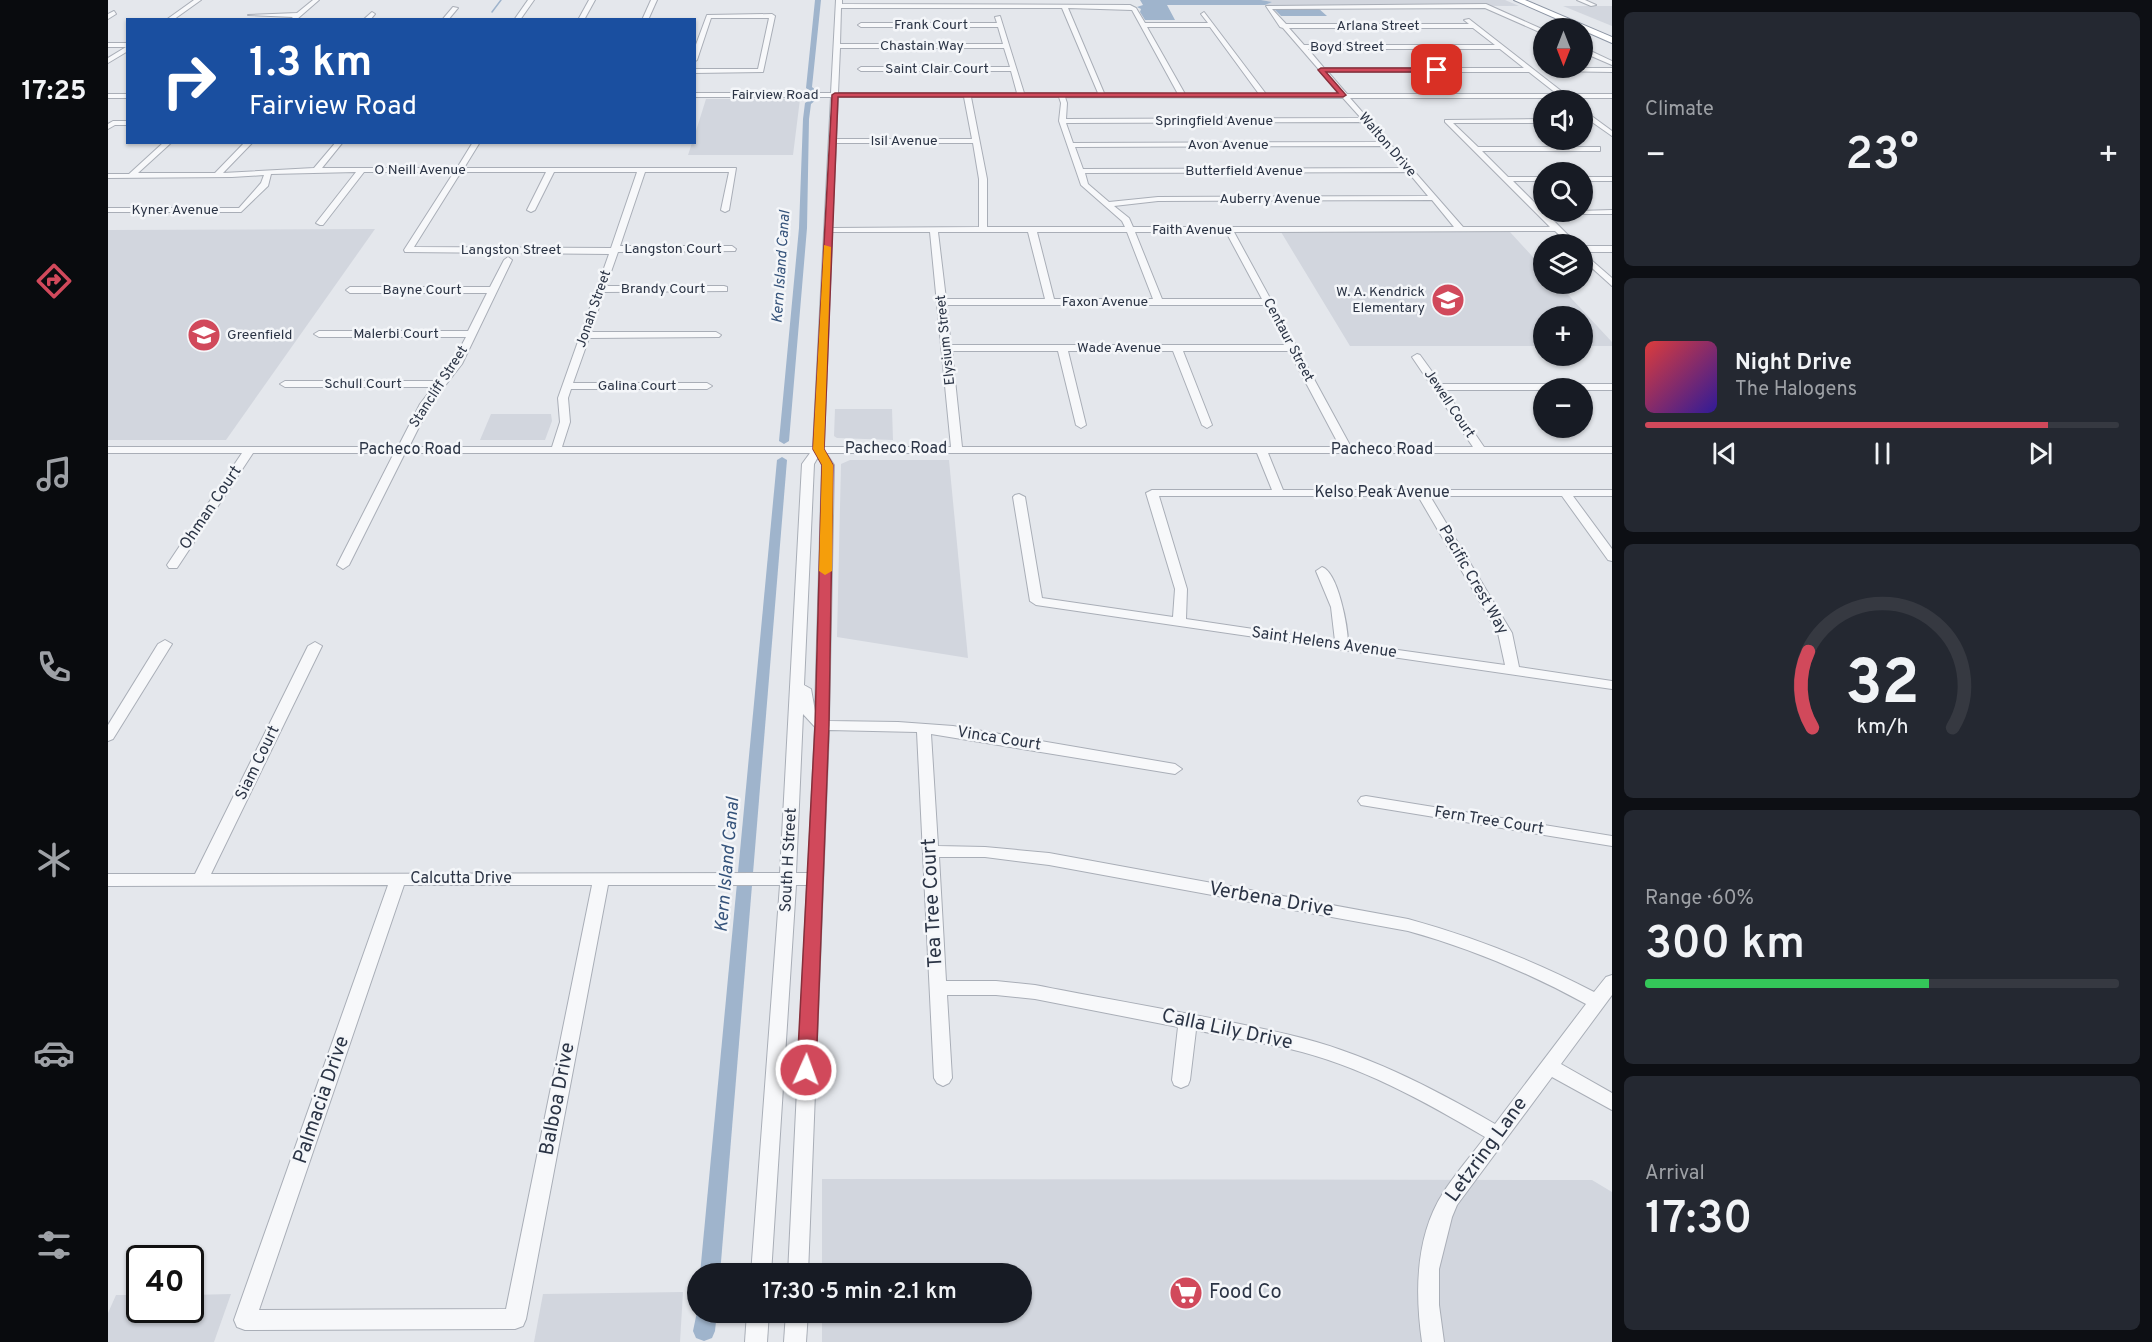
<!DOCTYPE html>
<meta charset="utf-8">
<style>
:root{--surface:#171b24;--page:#242831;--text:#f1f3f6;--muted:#9ea1a6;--line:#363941;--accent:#d1495b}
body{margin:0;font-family:Overpass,sans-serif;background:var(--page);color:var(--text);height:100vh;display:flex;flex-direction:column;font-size:22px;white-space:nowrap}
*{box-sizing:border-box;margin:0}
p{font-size:20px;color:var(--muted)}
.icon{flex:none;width:33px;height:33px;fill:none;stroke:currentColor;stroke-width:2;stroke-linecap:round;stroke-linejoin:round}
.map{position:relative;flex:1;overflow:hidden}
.sheet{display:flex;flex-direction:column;gap:12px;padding:12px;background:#0d0f14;width:540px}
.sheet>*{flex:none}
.top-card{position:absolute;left:18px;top:18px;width:570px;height:126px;border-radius:0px;box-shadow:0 2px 4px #0004;background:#1a4fa0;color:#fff;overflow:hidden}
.needle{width:39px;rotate:180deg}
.buttons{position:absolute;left:1425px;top:18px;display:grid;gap:12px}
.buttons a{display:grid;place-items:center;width:60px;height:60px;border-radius:50%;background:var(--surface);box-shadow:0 2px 4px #0004;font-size:30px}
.speed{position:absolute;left:18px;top:1245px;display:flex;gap:12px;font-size:30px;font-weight:700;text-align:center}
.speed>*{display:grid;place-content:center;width:78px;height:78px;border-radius:50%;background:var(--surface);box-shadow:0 2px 4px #0004;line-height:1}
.speed .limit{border:3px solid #111;border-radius:9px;background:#fff;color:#111}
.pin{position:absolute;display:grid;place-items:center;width:51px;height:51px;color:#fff;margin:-26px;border-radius:12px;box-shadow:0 3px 9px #0006}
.me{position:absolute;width:66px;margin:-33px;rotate:2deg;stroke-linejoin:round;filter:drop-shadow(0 0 4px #0008)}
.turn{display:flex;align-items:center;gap:21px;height:126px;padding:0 24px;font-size:27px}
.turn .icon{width:78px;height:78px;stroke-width:2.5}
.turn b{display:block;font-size:42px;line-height:51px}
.big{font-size:45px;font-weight:600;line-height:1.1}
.sheet .card{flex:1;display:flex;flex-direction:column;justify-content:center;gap:9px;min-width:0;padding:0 21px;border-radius:9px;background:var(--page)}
.sheet .dial{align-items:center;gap:0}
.dial svg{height:156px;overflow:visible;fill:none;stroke:var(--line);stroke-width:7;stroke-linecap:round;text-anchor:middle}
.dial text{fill:var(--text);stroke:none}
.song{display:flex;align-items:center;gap:18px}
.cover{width:72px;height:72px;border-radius:9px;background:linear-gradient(135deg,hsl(0 70% 55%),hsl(250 70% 35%))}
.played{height:6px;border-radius:3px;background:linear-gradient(90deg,var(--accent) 85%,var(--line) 85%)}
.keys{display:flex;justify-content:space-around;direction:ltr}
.heat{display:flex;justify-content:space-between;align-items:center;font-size:33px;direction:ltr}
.charge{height:9px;border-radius:4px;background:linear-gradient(90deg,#34c759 60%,var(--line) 0)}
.trip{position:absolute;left:579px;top:1263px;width:345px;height:60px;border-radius:30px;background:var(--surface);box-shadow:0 2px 4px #0004;font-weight:600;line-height:60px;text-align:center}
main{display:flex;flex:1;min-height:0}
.tabs{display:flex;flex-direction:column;width:108px;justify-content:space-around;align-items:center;background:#090b0e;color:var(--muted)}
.tabs .icon{width:42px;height:42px}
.tabs .selected{color:var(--accent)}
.tabs b{font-size:27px;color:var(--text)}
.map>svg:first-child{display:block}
.built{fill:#d2d6de}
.water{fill:#9fb4cc}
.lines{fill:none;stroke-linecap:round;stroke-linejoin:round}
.stream{stroke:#9fb4cc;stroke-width:1.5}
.canal{fill:#9fb4cc;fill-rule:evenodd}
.minor-casing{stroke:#a9aeb7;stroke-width:2}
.highway-casing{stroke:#8b94a3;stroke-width:2}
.minor{fill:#f7f8fa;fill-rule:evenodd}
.highway{fill:#fff;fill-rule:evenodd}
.route{fill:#d1495b;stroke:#882f3b;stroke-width:1.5}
.slow{fill:#f59e0b}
.labels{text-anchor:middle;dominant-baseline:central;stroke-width:5;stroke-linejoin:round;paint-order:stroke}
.far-street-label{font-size:14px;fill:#2b3445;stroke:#f4f6f9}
.far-poi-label{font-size:14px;fill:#2b3445;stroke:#f4f6f9;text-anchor:end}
.far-water-label{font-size:15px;font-style:italic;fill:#34527a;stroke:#f4f6f9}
.street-label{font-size:16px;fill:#2b3445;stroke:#f4f6f9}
.water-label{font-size:18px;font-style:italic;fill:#34527a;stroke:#f4f6f9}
.near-street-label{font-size:20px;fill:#2b3445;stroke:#f4f6f9}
.near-poi-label{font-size:20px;fill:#2b3445;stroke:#f4f6f9;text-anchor:start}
</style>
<main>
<nav class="tabs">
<b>17:25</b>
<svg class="icon selected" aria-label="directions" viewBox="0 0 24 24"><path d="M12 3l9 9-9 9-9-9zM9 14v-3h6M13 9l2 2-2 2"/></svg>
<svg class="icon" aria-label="music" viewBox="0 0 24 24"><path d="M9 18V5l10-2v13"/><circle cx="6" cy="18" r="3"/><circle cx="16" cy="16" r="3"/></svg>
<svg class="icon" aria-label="phone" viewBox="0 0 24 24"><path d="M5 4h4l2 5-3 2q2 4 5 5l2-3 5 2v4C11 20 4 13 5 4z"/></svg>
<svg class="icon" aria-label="climate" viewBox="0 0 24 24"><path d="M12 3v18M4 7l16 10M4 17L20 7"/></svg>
<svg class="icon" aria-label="car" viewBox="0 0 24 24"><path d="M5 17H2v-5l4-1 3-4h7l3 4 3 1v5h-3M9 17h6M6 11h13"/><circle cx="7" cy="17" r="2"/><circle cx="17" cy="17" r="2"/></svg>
<svg class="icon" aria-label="filters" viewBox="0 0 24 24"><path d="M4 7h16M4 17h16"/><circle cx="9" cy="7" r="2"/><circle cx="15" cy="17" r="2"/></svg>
</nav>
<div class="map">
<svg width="1504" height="1342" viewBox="0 0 1504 1342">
<rect width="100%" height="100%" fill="#e4e7ec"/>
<g class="built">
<path d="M1153,0H1397L1411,6L1157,5L1163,2Z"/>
<path d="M1455,6H1504V26Z"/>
<path d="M598,99H692L685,155H580L584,143L586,142L587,134Z"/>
<path d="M267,229L118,440H0V230Z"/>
<path d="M1173,232H1402L1435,268L1436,284H1450L1504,342V346H1475L1474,316H1436L1435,346H1242Z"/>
<path d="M727,409H784L785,440L729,438L726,436Z"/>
<path d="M383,414H443L444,421L437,440H372Z"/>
<path d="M742,460H841L860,658L729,637L733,464Z"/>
<path d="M714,1179L1484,1180L1504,1192V1342H714V1313L914,1312V1274L714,1273Z"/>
<path d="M575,1292L572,1342H426L435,1294Z"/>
<path d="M123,1294L106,1342H0V1313L8,1295H31L32,1310H82L83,1295Z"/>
</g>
<g class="water">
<path d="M1032,0H1153L1164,2L1157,5H1059L1067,20H1037L1032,12L1033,9L1029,7L1035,5Z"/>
<path d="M1210,8L1219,16H1173L1166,9Z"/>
</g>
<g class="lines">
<path class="stream" d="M384,12L393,0"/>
<g class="canal">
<path d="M707,0H713L704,87L710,92L707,94L698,88Z"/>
<path d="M706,97L709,99L703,104L701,119L699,228L681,441L676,444L671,441L691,228L695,119L697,103Z"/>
<path d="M674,457L679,460L612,1274H592L669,460Z"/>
<path d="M590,1307V1312H609L607,1331L604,1338L596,1341L588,1338L585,1331Z"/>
</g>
<defs>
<g id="minor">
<path d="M86,0H93L65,20H58Z"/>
<path d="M205,0H211L188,20H181L185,17L140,15L189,13Z"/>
<path d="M420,0H426L412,20H406Z"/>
<path d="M481,0H487L476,20H470Z"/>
<path d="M543,0H549L540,20H534Z"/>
<path d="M728,0H734V4L1022,5L1028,8L1037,23H1100L1093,14L1096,12L1158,94H1232L1175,28L1172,27L1158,6L1378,4L1436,30V34L1377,8L1164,9L1178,24H1361L1356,20L1361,19L1457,94H1504V98H1242L1355,227H1442L1337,122V120L1436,119V123H1345L1370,147H1492V151H1374L1400,177H1436V181H1405L1436,212L1504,210V214H1439L1469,244H1461L1447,231L1126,232L1243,447H1365L1304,357L1309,354L1312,355L1333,384H1504V390H1337L1376,447H1504V453H1160L1175,490H1504V496H1465L1504,549V561L1500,560L1454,496H1322L1404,633L1411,667L1504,681V689L928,605L922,601L905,497L907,495L911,494L917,497L934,598L1065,617L1067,589L1038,493L1044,490H1164L1149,453H718L726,465L721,721L790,722L845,726L1067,764L1074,769L1067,774L823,734L830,846L877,847L941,853L1300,919C1365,937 1427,961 1486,992L1498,977L1504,975V995L1453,1064L1504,1093V1110L1444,1077L1349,1205L1344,1217L1331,1269V1305L1336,1342H1314C1307,1293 1307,1237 1335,1193C1347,1174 1363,1156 1377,1137C1316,1101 1251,1065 1182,1049C1151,1042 1119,1037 1088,1030L1082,1080L1080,1085L1073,1088L1066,1085L1064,1080L1070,1027L927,999L888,995H839L844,1078L841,1083L835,1086L829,1083L826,1078L809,732L721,730L700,1274H680L699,885H688L663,1274H643L672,885H500L418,1319L415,1326L407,1329L137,1330L129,1327L126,1320L280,885L0,886V874H87L200,646L207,642L214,646L103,874L672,873L694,464L702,453H297L241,565L235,569L229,565L286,453H145L69,568H61L59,565L134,453H0V447H290L312,404L325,387H177L172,384L177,381H330L344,363L358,337H211L206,334L211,331H360L379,293H242L238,290L242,287H382L396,260L400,257L404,260L354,364L322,405L301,447H444L452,422L450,398L501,254L297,252L296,250L346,172H256L215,225H212L208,223L248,172L163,174L160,186L133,212H0V208H131L153,183L156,175L124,177L0,178V174H21L56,142H64L30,173H107L137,142H145L115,173L206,168L228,142H235L214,168H349L365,142H372L356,168H628L621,210L617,212L613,210L621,172H537L512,246H624L628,249L627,251L510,252L498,286H616L619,287V291L496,292L483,332H608L613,335L611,337L481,338L465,383H599L604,386L599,389H463L460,398L462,422L454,447H705L723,97H586V93H723ZM733,8H954L990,93H916L892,16L887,17L889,23H753L750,25L753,27H890L895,44H732ZM960,8L1024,10L1070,94L996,93ZM1039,27H1102L1151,94H1077ZM1181,28H1365L1387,45H1196ZM732,48H896L902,67H753L750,69L753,71H903L909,93H730ZM1200,49H1392L1416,68H1216ZM1220,72H1421L1449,94H1239ZM730,97H856L864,139H728ZM863,97H951L953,103L951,121L973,185L1014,221L1017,227H879V179ZM957,97L1235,98L1253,118L958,119L959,103ZM1256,122L1273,142L965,143L958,123ZM728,143H865L871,179V227L724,228ZM1277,146L1296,168L975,169L967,147ZM353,172H438L419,210L423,212L427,210L446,172H529L503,248L306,247ZM1300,172L1320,196L1050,197L1001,202L980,184L977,173ZM1324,200L1346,227H1025L1021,218L1006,206L1050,201ZM724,232H822L843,447H716ZM830,232H920L937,299H838ZM929,232H1019L1045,299H946ZM1027,232H1118L1154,299H1054ZM838,305H1157L1178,345H843ZM844,351H950L968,425L973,428L978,425L960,351H1065L1094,425L1099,428L1104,425L1075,351H1181L1232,447H854ZM710,457L714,465L707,711L703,689L696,685L706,464ZM1051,496H1310L1390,633L1397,665L1240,643C1240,627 1230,572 1214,567L1208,571L1223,607L1227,641L1078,619L1079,589ZM695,714L707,727L700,873H688ZM831,857H877L941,865L1300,931C1362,948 1421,973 1478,1004L1387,1124C1323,1087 1255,1052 1182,1035C1098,1015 1012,1002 927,985L888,981H838ZM296,885H484L398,1309L151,1310Z"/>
<path d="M1469,0H1477L1488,5L1483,6Z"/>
<path d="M345,7L350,8L340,20H334Z"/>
<path d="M6,11L8,14L0,19V14Z"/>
<path d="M264,12L267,14L262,20H255Z"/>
<path d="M664,14L667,16L655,72L586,73V69H650L661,18H603L589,60L586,62V50L599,15Z"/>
<path d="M0,43H20V51L0,63V58L18,47H0Z"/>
<path d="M1474,47L1504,61V65L1474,52Z"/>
<path d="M1445,68H1504V72L1443,71Z"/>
<rect x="0" y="94" width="20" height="4"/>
<path d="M1474,109L1504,131V136L1474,115Z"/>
<path d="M5,121H20V125H7L0,129V124Z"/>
<rect x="1474" y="177" width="30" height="4"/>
<rect x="1474" y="246" width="30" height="6"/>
<path d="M1474,252L1504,278V286L1474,259Z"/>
<path d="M57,640L64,644L5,739L0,741V725L50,644Z"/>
<path d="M1258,796L1504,836V846L1253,805L1250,801L1253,797Z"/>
<path d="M639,1312H661L659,1342H637Z"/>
<path d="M678,1312H700L698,1342H676Z"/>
</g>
<path id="highway" d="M1406,0H1417L1504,37V43Z"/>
</defs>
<use href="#minor" class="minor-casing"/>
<use href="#highway" class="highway-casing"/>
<use href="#minor" class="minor"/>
<use href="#highway" class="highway"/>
</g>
<path class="route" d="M1213,68H1329L1333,70L1329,72H1218L1238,95L1235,97H730L716,449L725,465L721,725L708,1070L705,1076L698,1078L692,1076L689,1070L707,725L714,465L705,449L724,95L727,93H1230L1210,70Z"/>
<path class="slow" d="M716,245L723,247L716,449L725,465L724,571L717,575L711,571L714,465L705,449Z"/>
<defs>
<symbol id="school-disc" viewBox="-11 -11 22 22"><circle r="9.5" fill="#d1495b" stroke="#f4f6f9"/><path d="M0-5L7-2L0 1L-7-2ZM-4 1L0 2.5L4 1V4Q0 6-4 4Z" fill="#fff"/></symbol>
<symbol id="supermarket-disc" viewBox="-11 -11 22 22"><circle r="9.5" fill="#d1495b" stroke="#f4f6f9"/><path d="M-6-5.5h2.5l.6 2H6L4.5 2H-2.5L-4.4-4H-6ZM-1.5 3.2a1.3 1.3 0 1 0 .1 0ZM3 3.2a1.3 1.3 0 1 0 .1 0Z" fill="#fff"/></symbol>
</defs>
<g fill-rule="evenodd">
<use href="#school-disc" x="1321" y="281" width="38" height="38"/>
<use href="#school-disc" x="77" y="316" width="38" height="38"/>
<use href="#supermarket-disc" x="1059" y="1274" width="38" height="38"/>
</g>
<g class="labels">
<g class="far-street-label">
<text x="823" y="25">Frank Court</text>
<text x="1270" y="26">Arlana Street</text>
<text x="814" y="46">Chastain Way</text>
<text x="1239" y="47">Boyd Street</text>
<text x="829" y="69">Saint Clair Court</text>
<text x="667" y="95">Fairview Road</text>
<text x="1106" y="121">Springfield Avenue</text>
<text x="796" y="141">Isil Avenue</text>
<text x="1120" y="145">Avon Avenue</text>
<text transform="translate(1279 145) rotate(49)">Walton Drive</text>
<text x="312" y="170">O Neill Avenue</text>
<text x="1136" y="171">Butterfield Avenue</text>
<text x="1162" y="199">Auberry Avenue</text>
<text x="67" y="210">Kyner Avenue</text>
<text x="1084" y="230">Faith Avenue</text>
<text x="565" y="249">Langston Court</text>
<text x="403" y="250">Langston Street</text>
<text x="555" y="289">Brandy Court</text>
<text x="314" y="290">Bayne Court</text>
<text x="997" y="302">Faxon Avenue</text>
<text transform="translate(486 309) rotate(-71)">Jonah Street</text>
<text x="288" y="334">Malerbi Court</text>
<text transform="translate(838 340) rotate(-96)">Elysium Street</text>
<text transform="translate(1180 340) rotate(62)">Centaur Street</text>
<text x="1011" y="348">Wade Avenue</text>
<text x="255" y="384">Schull Court</text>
<text x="529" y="386">Galina Court</text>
<text transform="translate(331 387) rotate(-57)">Stancliff Street</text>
<text transform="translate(1341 404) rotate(56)">Jewell Court</text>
</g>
<g class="far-poi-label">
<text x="1317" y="292">W. A. Kendrick<tspan x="1317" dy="16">Elementary</tspan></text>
<text x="119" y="335" text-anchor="start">Greenfield</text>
</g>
<g class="far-water-label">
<text transform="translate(674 267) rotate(-86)">Kern Island Canal</text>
</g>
<g class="street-label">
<text x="788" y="449">Pacheco Road</text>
<text x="302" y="450">Pacheco Road</text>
<text x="1274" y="450">Pacheco Road</text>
<text x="1274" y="493">Kelso Peak Avenue</text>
<text transform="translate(103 508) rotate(-56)">Ohman Court</text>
<text transform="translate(1365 580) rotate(60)">Pacific Crest Way</text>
<text transform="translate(1216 643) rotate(8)">Saint Helens Avenue</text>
<text transform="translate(891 739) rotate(9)">Vinca Court</text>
<text transform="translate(150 763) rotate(-64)">Siam Court</text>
<text transform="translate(1381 821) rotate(9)">Fern Tree Court</text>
<text transform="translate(681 860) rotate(-87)">South H Street</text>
<text x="353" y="879">Calcutta Drive</text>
</g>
<g class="water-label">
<text transform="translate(620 865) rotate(-85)">Kern Island Canal</text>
</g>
<g class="near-street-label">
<text transform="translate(1163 900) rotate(10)">Verbena Drive</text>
<text transform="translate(825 903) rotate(-93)">Tea Tree Court</text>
<text transform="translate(1119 1030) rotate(12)">Calla Lily Drive</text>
<text transform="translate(450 1099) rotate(-79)">Balboa Drive</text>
<text transform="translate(214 1100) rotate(-71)">Palmacia Drive</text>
<text transform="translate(1379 1150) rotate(-54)">Letzring Lane</text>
</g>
<g class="near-poi-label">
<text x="1101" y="1293">Food Co</text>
</g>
</g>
</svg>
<div class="buttons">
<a><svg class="needle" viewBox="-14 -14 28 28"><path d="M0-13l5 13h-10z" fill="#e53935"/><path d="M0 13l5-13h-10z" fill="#9ea1a6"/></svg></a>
<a><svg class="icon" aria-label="sound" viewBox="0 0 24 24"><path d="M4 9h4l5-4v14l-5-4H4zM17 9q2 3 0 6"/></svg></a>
<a><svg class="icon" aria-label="search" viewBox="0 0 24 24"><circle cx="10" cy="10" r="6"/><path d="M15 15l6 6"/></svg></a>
<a><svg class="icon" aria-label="layers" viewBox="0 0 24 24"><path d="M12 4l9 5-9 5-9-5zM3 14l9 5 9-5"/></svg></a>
<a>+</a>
<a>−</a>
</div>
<div class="speed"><div class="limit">40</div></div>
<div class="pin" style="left:1329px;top:70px;background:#d93025"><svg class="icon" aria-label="arrive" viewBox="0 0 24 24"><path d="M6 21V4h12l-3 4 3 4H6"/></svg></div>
<svg class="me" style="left:698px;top:1070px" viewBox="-20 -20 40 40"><circle r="17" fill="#d1495b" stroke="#fff" stroke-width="3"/><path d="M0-11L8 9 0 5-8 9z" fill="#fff"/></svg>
<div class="trip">17:30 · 5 min · 2.1 km</div>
<div class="top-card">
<div class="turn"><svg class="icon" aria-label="right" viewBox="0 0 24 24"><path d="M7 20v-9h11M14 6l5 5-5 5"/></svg><div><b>1.3 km</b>Fairview Road</div></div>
</div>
</div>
<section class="sheet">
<div class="card"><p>Climate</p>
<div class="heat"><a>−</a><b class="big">23°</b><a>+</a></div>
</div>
<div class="card">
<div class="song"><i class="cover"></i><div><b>Night Drive</b><p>The Halogens</p></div></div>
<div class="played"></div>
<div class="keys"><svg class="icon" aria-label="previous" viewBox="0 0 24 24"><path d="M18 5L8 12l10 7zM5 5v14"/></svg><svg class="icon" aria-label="pause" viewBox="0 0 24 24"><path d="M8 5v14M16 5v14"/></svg><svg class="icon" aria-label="next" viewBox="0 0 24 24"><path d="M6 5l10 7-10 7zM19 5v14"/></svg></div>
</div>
<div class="card dial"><svg viewBox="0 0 100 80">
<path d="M14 69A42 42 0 1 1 86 69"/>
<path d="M14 69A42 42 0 0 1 12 30" stroke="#d1495b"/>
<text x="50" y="56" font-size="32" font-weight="700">32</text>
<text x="50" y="72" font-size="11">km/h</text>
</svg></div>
<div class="card"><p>Range · 60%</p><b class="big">300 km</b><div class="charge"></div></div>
<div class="card"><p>Arrival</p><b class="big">17:30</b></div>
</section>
</main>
